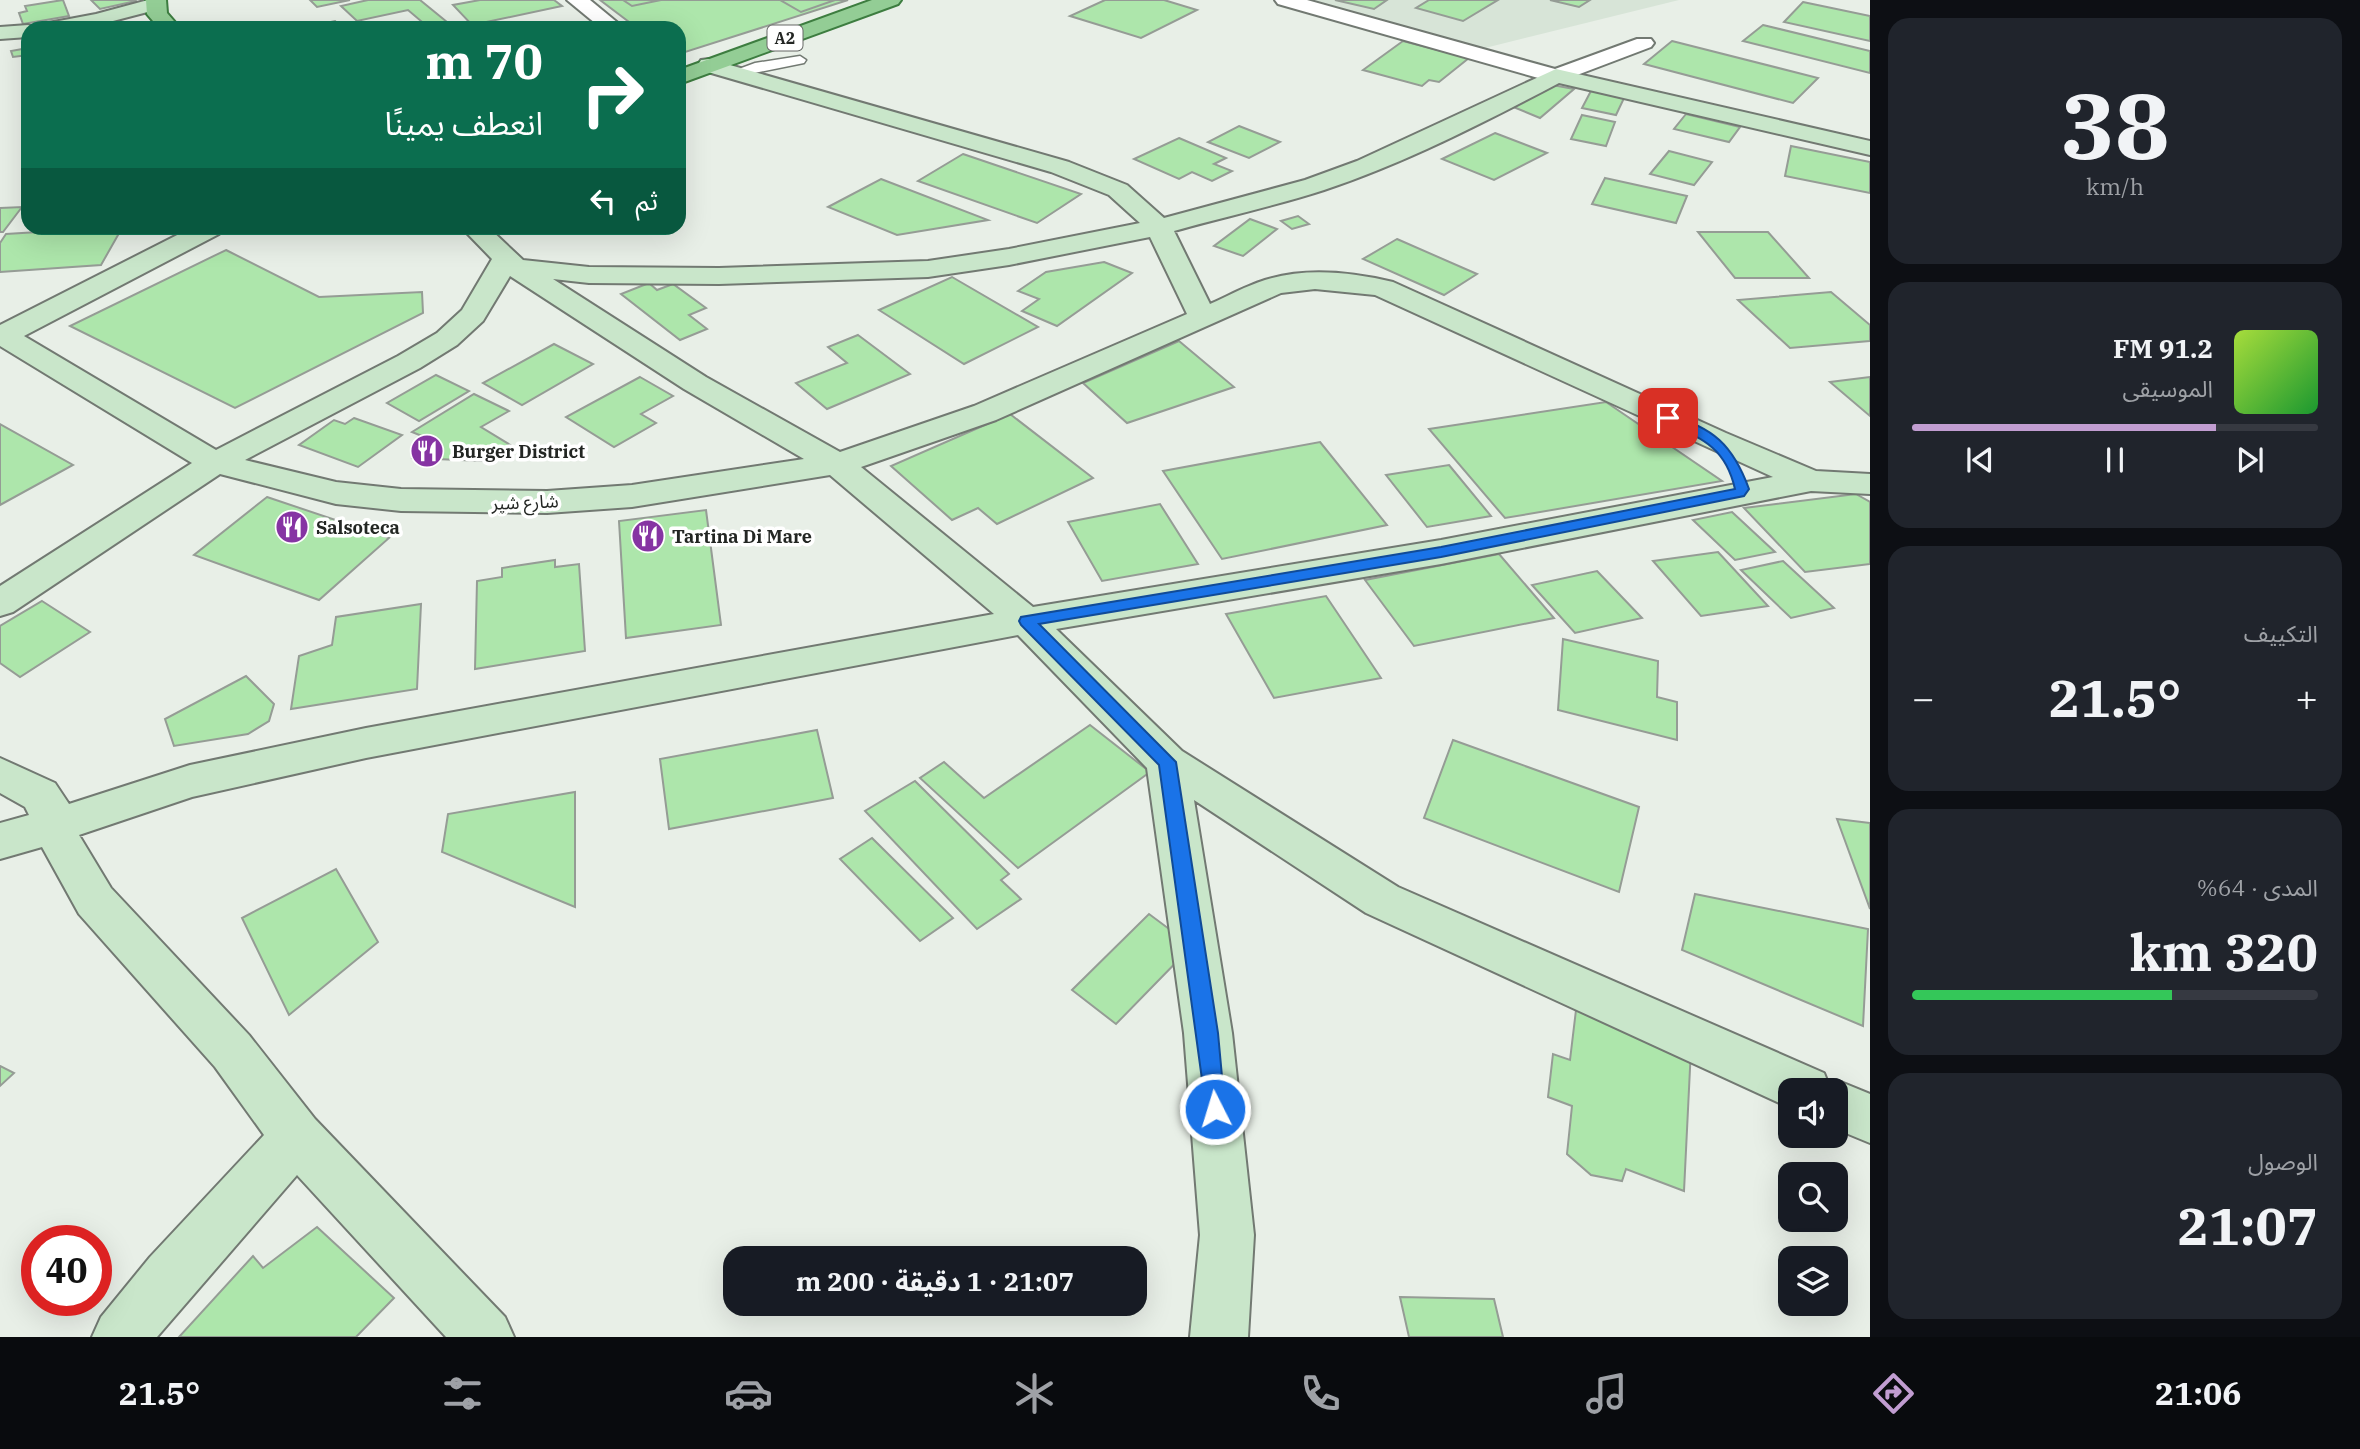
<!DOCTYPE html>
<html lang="ar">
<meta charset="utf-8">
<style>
:root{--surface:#171b24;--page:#20242c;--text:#f1f3f6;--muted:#9ea1a6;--line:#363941;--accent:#c19dd1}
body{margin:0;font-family:"IBM Plex Serif","Noto Sans Arabic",serif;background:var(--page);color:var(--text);direction:rtl;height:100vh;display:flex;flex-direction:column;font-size:26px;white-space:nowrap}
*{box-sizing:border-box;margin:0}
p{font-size:23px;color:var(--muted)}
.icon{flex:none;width:38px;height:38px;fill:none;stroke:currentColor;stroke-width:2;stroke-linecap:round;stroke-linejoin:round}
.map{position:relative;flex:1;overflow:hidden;direction:ltr}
.side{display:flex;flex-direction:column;gap:18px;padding:18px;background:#0d0f14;width:490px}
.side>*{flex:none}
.guide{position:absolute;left:21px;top:21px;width:665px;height:214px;border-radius:21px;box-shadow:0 7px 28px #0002;direction:rtl;background:#0b6e4f;color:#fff;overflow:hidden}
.buttons{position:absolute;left:1778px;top:1078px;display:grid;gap:14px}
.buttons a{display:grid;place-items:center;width:70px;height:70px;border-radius:14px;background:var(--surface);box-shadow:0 7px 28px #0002;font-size:35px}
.speed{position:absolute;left:21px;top:1225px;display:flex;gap:14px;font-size:35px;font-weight:700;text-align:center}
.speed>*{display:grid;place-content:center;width:91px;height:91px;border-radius:50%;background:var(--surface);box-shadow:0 7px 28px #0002;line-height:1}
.speed .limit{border:10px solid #d22;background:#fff;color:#111}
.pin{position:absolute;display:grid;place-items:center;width:60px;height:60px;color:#fff;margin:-30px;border-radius:14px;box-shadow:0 4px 10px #0006}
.me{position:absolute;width:77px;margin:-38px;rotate:355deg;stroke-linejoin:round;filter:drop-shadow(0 0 5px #0008)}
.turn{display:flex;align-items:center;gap:24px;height:147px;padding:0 28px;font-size:32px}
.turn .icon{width:91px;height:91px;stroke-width:2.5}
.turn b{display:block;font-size:49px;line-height:60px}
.then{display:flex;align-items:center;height:66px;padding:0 28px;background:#0003;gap:14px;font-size:26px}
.big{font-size:52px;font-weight:700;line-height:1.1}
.side .widget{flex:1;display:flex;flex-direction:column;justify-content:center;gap:10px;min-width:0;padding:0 24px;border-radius:21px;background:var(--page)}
.side .dial{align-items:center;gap:0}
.dial b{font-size:91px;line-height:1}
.song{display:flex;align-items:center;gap:21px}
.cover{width:84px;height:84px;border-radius:10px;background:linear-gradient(135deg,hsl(80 70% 55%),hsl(130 70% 35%))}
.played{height:7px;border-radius:4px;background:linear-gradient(90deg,var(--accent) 75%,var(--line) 75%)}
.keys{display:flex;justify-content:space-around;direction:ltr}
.heat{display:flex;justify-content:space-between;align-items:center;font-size:38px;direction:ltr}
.charge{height:10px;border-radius:5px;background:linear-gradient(90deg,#34c759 64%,var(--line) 0)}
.trip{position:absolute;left:723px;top:1246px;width:424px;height:70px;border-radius:21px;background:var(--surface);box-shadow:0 7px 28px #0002;font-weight:700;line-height:70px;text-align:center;direction:rtl}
.tabs{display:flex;height:112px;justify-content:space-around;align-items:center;background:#090b0e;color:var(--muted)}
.tabs .icon{width:49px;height:49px}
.tabs .current{color:var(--accent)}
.tabs b{font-size:32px;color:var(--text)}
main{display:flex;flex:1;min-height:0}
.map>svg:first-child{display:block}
.built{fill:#d7e4d7}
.building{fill:#ade6ab;stroke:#959c95;stroke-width:2}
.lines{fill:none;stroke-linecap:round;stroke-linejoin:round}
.lane-casing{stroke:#727972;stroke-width:3}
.street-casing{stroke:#727972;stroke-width:4}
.secondary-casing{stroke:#727972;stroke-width:4}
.primary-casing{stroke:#3d7d40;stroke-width:4}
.lane{fill:#fff;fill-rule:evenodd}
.street{fill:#fff;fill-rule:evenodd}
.secondary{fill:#c9e6ca;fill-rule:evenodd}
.primary{fill:#93cd95;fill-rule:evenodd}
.route{fill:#1a73e8;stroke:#114b97;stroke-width:2}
.labels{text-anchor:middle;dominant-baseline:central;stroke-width:7;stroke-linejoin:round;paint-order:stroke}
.shield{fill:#fff;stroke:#656765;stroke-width:2}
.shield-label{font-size:16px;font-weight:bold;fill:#232623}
.poi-label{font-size:18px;font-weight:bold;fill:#232623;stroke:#fff;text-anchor:start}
.street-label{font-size:18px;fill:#232623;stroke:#fff}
</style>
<main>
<section class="side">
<div class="widget dial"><b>38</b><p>km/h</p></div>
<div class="widget">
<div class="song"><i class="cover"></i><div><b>91.2 FM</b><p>الموسيقى</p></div></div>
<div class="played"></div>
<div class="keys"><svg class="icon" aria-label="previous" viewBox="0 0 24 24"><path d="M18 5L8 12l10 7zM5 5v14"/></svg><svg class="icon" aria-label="pause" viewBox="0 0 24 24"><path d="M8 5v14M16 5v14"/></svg><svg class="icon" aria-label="next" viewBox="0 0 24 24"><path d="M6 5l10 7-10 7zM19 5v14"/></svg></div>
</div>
<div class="widget"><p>التكييف</p>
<div class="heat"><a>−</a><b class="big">21.5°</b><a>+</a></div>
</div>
<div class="widget"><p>المدى · 64%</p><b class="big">320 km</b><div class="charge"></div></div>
<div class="widget"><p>الوصول</p><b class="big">21:07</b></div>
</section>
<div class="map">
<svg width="1870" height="1337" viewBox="0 0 1870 1337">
<rect width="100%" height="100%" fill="#e8efe7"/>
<path class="built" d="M1300,0H1679L1485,48Z"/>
<g class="building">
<path d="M63,0L69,16L23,24L19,13L27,11L25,6Z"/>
<path d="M91,0H135L136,1L100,9Z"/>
<path d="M310,0H350L317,7Z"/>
<path d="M368,0H420L447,22L428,27L408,10L357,21L341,6Z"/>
<path d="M480,0H554L562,6L472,25L453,5Z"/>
<path d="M600,0H848L679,54V28H637Z"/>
<path d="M623,0H661L632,6Z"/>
<path d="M780,0H835L801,12Z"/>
<path d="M1105,0H1164L1197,10L1141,38L1070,16Z"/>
<path d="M1335,0H1387L1374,9Z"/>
<path d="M1429,0H1498L1463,21L1416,8Z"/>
<path d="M1550,0H1590L1579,7Z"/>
<path d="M1803,2L1870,16V41L1784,22Z"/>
<path d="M335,21L342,28H302Z"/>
<path d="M1763,25L1870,51V73L1743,41Z"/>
<path d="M1403,41L1469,58L1439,82L1429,80L1422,86L1363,70Z"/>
<path d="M1672,41L1818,78L1793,103L1644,64Z"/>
<path d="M28,48V55L13,57L11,51Z"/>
<path d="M1547,84L1574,89L1540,118L1511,106Z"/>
<path d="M1592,89L1625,96L1616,115L1582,108Z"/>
<path d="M1686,114L1740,127L1729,142L1674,129Z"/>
<path d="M1582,115L1615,122L1606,146L1571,139Z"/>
<path d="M1239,126L1280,142L1249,158L1208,142Z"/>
<path d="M1495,133L1547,153L1494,180L1442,159Z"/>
<path d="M1179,138L1226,158L1214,164L1232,171L1212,181L1192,172L1179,179L1134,159Z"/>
<path d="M1791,146L1870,162V193L1785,176Z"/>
<path d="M1669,151L1712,162L1694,185L1650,174Z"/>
<path d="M963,154L1081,194L1037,223L918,181Z"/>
<path d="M1605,178L1687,196L1676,223L1592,204Z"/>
<path d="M881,179L988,220L897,235L828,207Z"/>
<path d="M22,207L3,232H0V208Z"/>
<path d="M1298,216L1309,224L1292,229L1281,221Z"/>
<path d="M1250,219L1277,229L1243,256L1214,246Z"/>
<path d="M104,228H122L101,265L0,272V243L6,234Z"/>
<path d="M1698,232H1768L1809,278H1735Z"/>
<path d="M1397,239L1477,274L1444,295L1363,259Z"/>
<path d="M226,250L319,297L422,292L423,313L235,408L70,326Z"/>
<path d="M1104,262L1132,273L1057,326L1022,311L1039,299L1018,291L1046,272Z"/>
<path d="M952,277L1038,327L964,364L879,310Z"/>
<path d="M649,283L657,290L673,284L706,308L689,315L707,329L680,340L621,294Z"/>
<path d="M1831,292L1870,325V341L1790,348L1738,300Z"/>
<path d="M858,335L910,374L827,409L796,383L847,363L828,347Z"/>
<path d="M1179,341L1234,387L1127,423L1083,383Z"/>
<path d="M554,344L593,364L522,405L483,383Z"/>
<path d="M436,375L469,391L419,421L387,403Z"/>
<path d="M640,377L673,396L641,414L656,423L614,447L566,417Z"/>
<path d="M1870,377V416L1830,382Z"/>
<path d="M474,394L509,411L481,427L512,446L484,461L413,458L432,440L412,432Z"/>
<path d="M1606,402L1722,481L1505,518L1429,429Z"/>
<path d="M1010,414L1093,478L997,524L978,508L952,520L891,466Z"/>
<path d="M354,418L402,435L358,467L299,445L334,420L345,424Z"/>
<path d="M0,424L73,465L0,505Z"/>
<path d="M1320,442L1387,525L1222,559L1163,471Z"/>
<path d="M1449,465L1491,516L1427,527L1386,475Z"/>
<path d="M1856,494L1870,502V564L1805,572L1744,508Z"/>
<path d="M267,497L389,538L319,600L194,555Z"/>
<path d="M1160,504L1198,564L1102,581L1068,522Z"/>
<path d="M706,510L721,625L626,638L619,521Z"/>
<path d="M1732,512L1775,552L1735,560L1693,520Z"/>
<path d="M1718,552L1768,606L1701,616L1653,561Z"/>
<path d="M1499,554L1554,618L1414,646L1365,580Z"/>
<path d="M555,560V567L579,564L585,651L475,669L477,581L502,577V568Z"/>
<path d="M1783,561L1834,608L1791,618L1741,570Z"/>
<path d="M1597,571L1642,618L1575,633L1532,585Z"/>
<path d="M1326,596L1381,678L1274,698L1226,614Z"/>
<path d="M42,601L90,632L20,677L0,663V626Z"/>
<path d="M421,604L417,689L291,709L299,656L332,645L336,617Z"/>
<path d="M1563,639L1658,661L1657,697L1677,702V740L1558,710Z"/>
<path d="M246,676L274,704L269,721L248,734L174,746L165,719Z"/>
<path d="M1090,725L1150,772L1018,868L920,778L944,762L984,798Z"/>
<path d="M817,730L833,798L669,829L660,759Z"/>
<path d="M1453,740L1639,807L1619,892L1424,818Z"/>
<path d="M915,781L1009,874L1001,880L1021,899L977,929L865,811Z"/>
<path d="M575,792V907L442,852L448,814Z"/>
<path d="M1837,819L1870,823V909Z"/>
<path d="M872,838L953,918L920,941L840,859Z"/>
<path d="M336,869L378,942L289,1015L242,918Z"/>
<path d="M1695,894L1868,929L1863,1026L1682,950Z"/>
<path d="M1149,914L1192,946L1116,1024L1072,990Z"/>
<path d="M1576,1010L1691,1048L1684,1191L1626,1169L1622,1181L1591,1175L1567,1154L1572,1106L1548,1097L1553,1054L1570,1060Z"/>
<path d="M0,1066L14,1073L0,1086Z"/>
<path d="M317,1227L394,1298L356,1337H179L253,1256L263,1268Z"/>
<path d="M1400,1297L1494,1299L1503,1337H1409Z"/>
</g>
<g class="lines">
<defs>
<path id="lane" d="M800,56L806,60L804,63L734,77L728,73L755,63Z"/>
<g id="street">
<path d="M567,0H590L624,28H601Z"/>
<path d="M1275,0H1307L1555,69L1637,39H1651L1654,43L1651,47L1556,83L1278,4Z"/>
</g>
<g id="secondary">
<path d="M148,0H163L166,4L163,8L86,28H40L43,24L96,14Z"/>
<path d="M28,25L36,28H28V37L0,39V27Z"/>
<path d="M709,59L1069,162L1127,185L1164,218L1305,180L1357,161L1556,69L1870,141V155L1559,83C1483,123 1405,163 1324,190C1275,206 1224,217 1174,231L1210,304C1228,296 1246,286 1265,280C1306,267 1351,272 1393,282L1726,433L1816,471L1870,474V494L1811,491L1441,564L1056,629L1182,751L1398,887L1824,1073L1828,1083L1836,1080L1870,1094V1143L1836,1129V1090H1790V1108L1788,1107L1366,913L1194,800L1232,1033L1254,1235L1248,1337H1190L1200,1235L1184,1033L1147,768L1018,635L366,758L192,797L79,835L111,888L249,1035L315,1119L505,1317L514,1337H446L297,1175L157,1337H92L101,1317L150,1257L264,1135L215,1067L79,914L42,847L0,859V823L29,815L25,807L0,793V758L55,783L69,804L190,765L366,728L994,614L830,475L632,507L547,513L401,511L336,504L220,474L13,612L0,616V586L192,463L0,346V325L191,228H223L219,234L24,336L216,450L398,356L437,333L462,310L492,259L462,228H489L523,260L589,267L719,268L928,261L1009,249L1140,223L1109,195L1051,172L701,70L698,65L701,60ZM1150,237L1187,314L974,406L840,452L706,377L553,279L589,283L719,284L928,277L1009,265ZM510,276L684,389L804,459L632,485L547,491L401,489L336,482L245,460L420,368L457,345L483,321ZM1315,289L1375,295L1773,477L1441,540L1033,607L861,467L996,420L1281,293Z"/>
</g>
<g id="primary">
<path d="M146,0H166L167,13L180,28H159L147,14Z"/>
<path d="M872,0H901L898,4L679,84V70Z"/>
</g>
</defs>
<use href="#lane" class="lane-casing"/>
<use href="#street" class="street-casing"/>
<use href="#secondary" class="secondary-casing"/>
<use href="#primary" class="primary-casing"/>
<use href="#lane" class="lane"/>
<use href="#street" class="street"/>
<use href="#secondary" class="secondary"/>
<use href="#primary" class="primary"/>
</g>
<path class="route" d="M1668,415C1713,427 1733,445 1749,489L1744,496L1441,557L1039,624L1176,762L1218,1033L1225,1109L1222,1116L1215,1119L1207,1116L1159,765L1021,625L1019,621L1021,617L1441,547L1735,489C1725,445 1700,438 1663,421V416Z"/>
<defs>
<symbol id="restaurant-disc" viewBox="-11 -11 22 22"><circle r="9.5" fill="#8634a3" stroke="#fff"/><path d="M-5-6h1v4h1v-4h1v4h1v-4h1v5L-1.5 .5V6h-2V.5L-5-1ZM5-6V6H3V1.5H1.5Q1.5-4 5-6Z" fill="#fff"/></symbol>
</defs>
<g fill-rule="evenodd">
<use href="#restaurant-disc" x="408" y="432" width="38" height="38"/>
<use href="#restaurant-disc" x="273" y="508" width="38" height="38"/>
<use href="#restaurant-disc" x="629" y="517" width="38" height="38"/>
</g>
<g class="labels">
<rect class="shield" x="767.5" y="25.5" width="35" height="25" rx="5"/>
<g class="shield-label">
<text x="785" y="38">A2</text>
</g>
<g class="poi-label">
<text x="452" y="451">Burger District</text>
<text x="316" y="527">Salsoteca</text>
<text x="672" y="536">Tartina Di Mare</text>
</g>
<g class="street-label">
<text transform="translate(525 502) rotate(-2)">شارع شير</text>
</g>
</g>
</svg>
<div class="buttons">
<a><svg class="icon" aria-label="sound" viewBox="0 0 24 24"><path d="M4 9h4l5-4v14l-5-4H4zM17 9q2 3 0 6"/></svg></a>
<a><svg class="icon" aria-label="search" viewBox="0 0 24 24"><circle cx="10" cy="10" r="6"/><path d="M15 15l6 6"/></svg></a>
<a><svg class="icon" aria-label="layers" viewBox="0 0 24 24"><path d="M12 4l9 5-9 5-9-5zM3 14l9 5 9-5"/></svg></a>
</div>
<div class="speed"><div class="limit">40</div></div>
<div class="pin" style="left:1668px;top:418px;background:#d93025"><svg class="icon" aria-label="arrive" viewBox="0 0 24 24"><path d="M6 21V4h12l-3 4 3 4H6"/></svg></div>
<svg class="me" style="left:1215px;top:1109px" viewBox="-20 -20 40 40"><circle r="17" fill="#1a73e8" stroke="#fff" stroke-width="3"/><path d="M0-11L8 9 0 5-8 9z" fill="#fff"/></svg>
<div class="trip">21:07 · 1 دقيقة · 200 m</div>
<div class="guide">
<div class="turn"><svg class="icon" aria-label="right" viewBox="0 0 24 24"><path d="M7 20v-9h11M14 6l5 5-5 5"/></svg><div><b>70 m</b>انعطف يمينًا</div></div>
<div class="then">ثم<svg class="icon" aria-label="left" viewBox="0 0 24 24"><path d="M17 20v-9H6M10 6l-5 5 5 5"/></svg></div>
</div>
</div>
</main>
<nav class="tabs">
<b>21:06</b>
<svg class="icon current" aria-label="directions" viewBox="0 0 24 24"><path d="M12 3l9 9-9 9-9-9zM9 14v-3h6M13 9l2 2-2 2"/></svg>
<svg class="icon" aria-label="music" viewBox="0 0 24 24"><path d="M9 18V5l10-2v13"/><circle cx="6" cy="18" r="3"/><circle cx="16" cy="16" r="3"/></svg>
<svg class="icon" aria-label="phone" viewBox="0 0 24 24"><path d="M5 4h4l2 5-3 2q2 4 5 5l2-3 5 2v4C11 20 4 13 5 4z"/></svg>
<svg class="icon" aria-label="climate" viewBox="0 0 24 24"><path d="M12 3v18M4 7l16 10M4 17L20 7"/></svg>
<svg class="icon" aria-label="car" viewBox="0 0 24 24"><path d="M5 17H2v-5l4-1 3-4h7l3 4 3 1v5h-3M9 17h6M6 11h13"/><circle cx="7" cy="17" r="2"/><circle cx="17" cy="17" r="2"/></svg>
<svg class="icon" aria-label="filters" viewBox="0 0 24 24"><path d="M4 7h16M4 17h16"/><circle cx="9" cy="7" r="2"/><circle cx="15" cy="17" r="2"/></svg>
<b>21.5°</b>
</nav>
